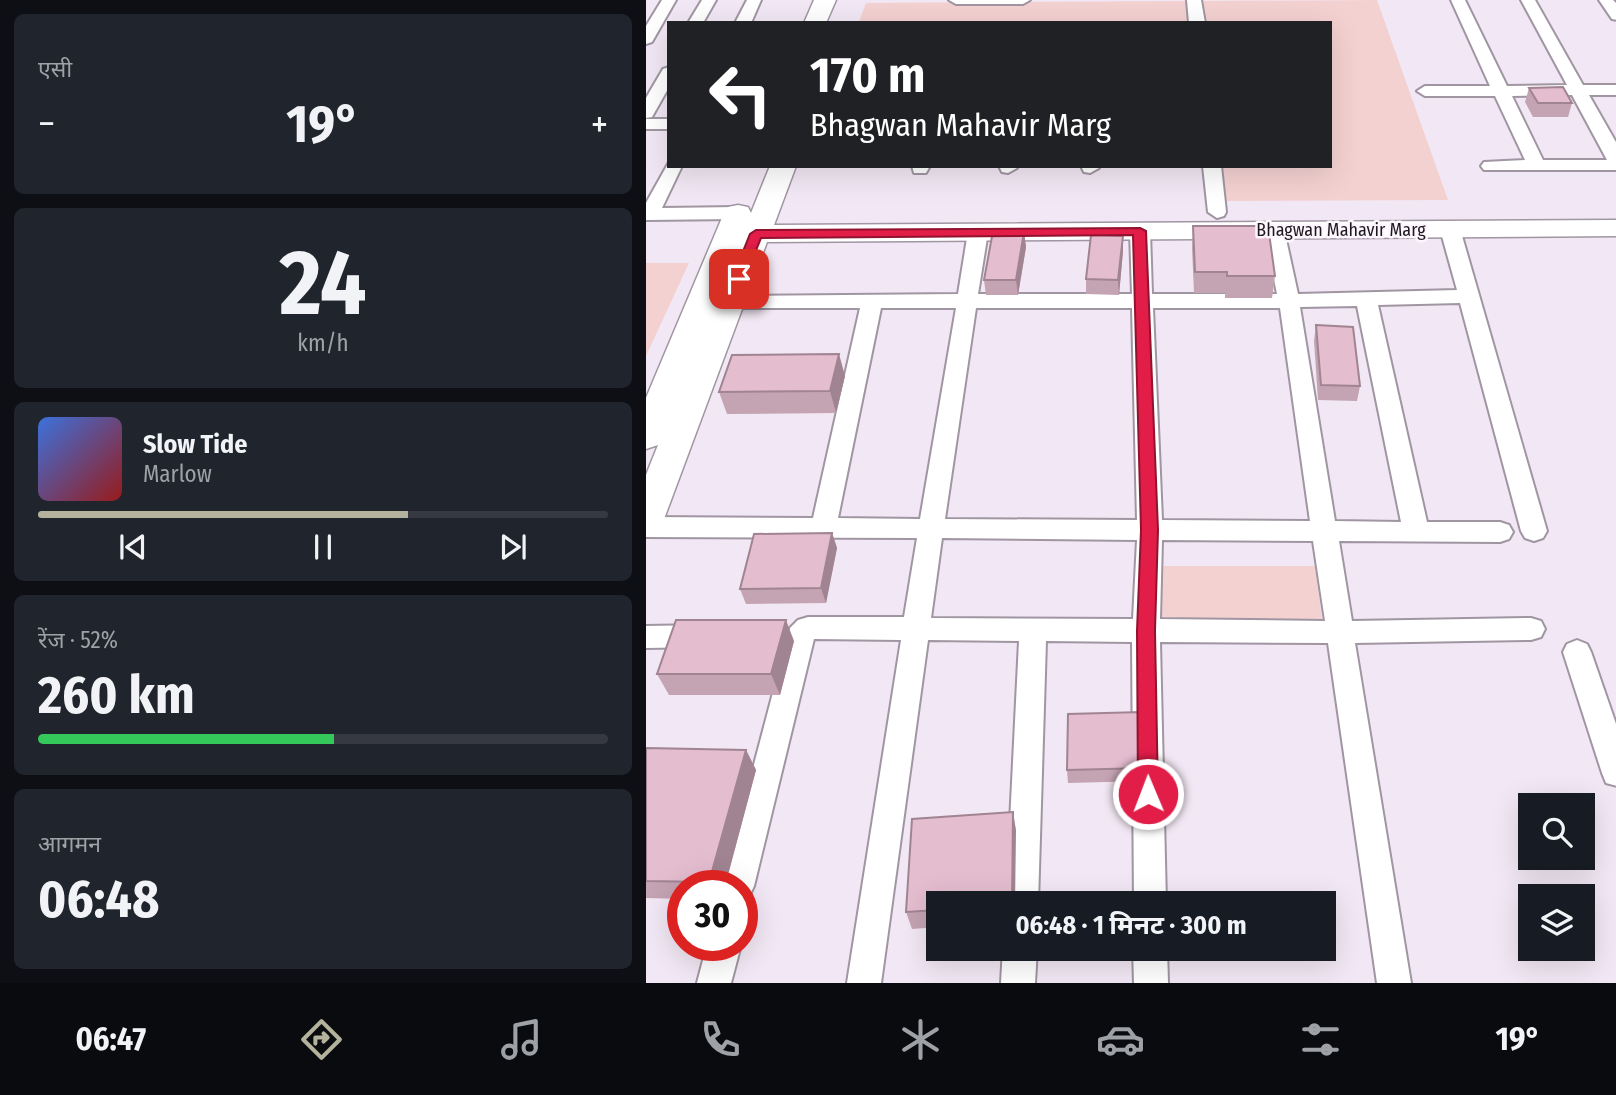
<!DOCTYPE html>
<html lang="hi">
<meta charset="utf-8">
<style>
:root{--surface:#171b24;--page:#20242c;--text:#f1f3f6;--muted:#9ea1a6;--line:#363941;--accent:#b3b29c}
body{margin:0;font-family:"Fira Sans Condensed","Noto Sans Devanagari",sans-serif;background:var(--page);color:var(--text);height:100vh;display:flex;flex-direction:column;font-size:26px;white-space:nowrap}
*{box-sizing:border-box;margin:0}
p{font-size:23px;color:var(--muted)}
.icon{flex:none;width:38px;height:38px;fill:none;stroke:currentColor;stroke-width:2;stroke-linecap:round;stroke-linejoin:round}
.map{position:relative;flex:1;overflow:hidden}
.sheet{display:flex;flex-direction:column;gap:14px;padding:14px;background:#0d0f14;width:646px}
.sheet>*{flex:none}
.banner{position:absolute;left:21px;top:21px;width:665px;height:147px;border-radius:0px;box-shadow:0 7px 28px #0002;background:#202124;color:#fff;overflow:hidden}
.buttons{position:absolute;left:872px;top:793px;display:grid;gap:14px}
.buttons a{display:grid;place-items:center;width:77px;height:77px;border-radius:0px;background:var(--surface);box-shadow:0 7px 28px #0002;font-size:35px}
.speed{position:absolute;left:21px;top:870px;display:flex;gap:14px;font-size:35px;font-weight:700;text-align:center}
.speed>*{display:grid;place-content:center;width:91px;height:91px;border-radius:50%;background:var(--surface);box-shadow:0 7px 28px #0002;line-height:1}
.speed .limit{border:10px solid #d22;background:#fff;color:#111}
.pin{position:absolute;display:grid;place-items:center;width:60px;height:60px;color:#fff;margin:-30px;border-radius:14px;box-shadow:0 4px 10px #0006}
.me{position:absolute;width:77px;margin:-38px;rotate:359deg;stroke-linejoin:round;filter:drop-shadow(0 0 5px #0008)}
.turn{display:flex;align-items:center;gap:24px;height:147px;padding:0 28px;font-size:32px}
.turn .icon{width:91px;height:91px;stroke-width:2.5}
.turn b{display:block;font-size:49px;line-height:60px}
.big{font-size:52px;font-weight:700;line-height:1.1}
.sheet .tile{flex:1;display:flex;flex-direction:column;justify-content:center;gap:10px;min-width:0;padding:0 24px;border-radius:10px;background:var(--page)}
.sheet .dial{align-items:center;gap:0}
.dial b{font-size:91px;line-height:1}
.song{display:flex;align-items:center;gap:21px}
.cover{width:84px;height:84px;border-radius:10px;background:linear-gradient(135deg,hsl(220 70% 55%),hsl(0 70% 35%))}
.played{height:7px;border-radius:4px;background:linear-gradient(90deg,var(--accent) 65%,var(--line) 65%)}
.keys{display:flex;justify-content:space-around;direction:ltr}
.heat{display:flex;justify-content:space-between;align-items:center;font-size:38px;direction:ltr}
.charge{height:10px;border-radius:5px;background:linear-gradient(90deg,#34c759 52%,var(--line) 0)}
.trip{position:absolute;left:280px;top:891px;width:410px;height:70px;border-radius:0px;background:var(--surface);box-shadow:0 7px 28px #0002;font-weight:700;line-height:70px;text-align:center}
.tab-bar{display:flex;height:112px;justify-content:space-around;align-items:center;background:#090b0e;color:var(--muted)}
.tab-bar .icon{width:49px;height:49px}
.tab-bar .current{color:var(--accent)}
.tab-bar b{font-size:32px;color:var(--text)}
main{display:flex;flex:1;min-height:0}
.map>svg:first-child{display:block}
.green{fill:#f4d1d1}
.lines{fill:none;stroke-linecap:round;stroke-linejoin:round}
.street-casing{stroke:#a096a2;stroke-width:4}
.secondary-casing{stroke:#a096a2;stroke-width:3}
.street{fill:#fff;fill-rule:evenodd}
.secondary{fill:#fff;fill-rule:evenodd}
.wall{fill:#c4a3b2}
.shaded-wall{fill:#a08491}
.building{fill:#e4bdcf;stroke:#a08491;stroke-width:2}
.route{fill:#e11d48;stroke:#92132f;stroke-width:2}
.labels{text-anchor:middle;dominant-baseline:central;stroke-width:5;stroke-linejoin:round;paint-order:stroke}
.far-street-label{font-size:18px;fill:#1d191e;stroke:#fdf6fe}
</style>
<main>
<section class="sheet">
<div class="tile"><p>एसी</p>
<div class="heat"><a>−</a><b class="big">19°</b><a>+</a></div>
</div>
<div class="tile dial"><b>24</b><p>km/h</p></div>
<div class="tile">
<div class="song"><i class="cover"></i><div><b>Slow Tide</b><p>Marlow</p></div></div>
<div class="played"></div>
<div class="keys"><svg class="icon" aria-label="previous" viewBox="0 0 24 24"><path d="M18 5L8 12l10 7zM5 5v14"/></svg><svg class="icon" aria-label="pause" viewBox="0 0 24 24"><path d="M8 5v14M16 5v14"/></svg><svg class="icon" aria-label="next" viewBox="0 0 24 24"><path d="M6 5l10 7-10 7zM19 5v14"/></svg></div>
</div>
<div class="tile"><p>रेंज · 52%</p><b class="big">260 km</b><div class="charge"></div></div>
<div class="tile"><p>आगमन</p><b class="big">06:48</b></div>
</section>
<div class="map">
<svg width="971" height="983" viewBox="0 0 971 983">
<rect width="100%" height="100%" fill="#f2e7f4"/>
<g class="green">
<path d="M731,0L802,200L577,201L574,166H684V23L213,22L220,3Z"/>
<path d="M0,263H43L0,356Z"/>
<path d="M515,566H669L676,620H515Z"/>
</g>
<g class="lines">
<defs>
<g id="street">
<path d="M16,0H30L6,42L0,44V26Z"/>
<path d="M56,0H70L57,23H42Z"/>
<path d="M101,0H115L105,23H89Z"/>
<path d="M303,0H384L377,4H310Z"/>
<path d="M541,0H555L559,23H543Z"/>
<path d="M805,0H819L861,86L921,85L875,0H889L937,85H971V95H943L971,144V170H838L835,166L838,162L879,160L849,96H779L771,91L779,86H844ZM926,95L961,160H897L866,96Z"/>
<path d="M953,0H967L971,4V20L966,19Z"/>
<path d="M23,67V87L6,117L0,118V98L17,69Z"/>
<rect x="0" y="119" width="23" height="10"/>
<path d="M23,162V166H36L16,208L92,207L102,213L92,219L0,220V203Z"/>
<path d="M266,166H284L280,173H268Z"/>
<path d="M353,166H371V168L362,173L356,172Z"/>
<path d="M435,166H453V168L444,173L438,172Z"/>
<path d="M557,166H575L580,212L578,216L571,218L562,212Z"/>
<path d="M804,223L814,229L901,531L897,538L888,541L879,538L875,531L814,303L732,305L781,522H854L863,525L867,532L863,539L854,542L693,541L706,621L885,618L895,621L899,629L895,637L885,640L709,643L765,983H731L682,643L514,642L520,903H488L486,642L400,641L392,903H360L373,641L282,640L235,983H201L255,640L168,639L108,886L103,897L96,900V886H76L144,628L152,620L162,617H258L271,538L0,537V517L167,518L214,308H84L77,306L74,301L77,296L312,294L322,232L332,226L342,232L332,294H486L484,231L494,225L504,231L506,294H631L618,230L628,224L638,230L652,294L811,290L794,229ZM711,306L755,522L689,521L654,307ZM235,308H310L274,519L192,518ZM330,308H486L491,520L299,519ZM507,308H634L664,521L516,520ZM296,538L491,540L487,619L285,618ZM516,540L667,541L679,621L514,619Z"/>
<path d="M56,625L66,628L70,636L66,644L56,647L0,648V626Z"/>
<path d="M931,640L941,644L945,652L971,727V786L960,783L956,773L917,652L921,644Z"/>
<path d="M61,945H95L85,983H51Z"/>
<path d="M357,948H391L389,983H355Z"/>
<path d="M487,948H521L522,983H488Z"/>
</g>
<g id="secondary">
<path d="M168,0H190L180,23H158Z"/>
<path d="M124,166H150L128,225L971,220V236L121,242L18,519L13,529L0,533V475L12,445L0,449V398L78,213L82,207L92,205L102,207L105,213Z"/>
</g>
</defs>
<use href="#street" class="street-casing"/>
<use href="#secondary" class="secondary-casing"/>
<use href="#street" class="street"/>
<use href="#secondary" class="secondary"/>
</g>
<g class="wall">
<path d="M883,88L926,103L922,117H887L879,102Z"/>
<path d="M547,226L629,276L626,298H579V293H548L546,248Z"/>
<path d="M378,232L380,247L372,295H340L338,280Z"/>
<path d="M477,236V251L473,295L440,294V279Z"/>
<path d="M670,325L714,386L711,401L672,400L668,341Z"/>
<path d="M199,376L190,413L81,414L73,392Z"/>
<path d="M186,533L191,548L180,603L100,604L94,589Z"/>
<path d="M148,641L134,695H23L11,674Z"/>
<path d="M0,748L100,750L110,770L79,886H37V899L0,898Z"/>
<path d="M499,768V781L422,783L421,770Z"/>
<path d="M367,812L370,831L292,903V927L266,929L260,912Z"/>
</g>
<g class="shaded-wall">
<path d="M378,232L380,247L372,295L370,280Z"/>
<path d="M477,236V251L473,295L472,280Z"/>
<path d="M193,354L199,376L190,413L184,391Z"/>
<path d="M186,533L191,548L180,603L175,588Z"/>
<path d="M140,620L148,641L134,695L125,674Z"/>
<path d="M100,750L110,770L79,886H66L63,882Z"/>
<path d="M367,812L370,831L369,903H366Z"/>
</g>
<g class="building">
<path d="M917,87L926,103H892L883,88Z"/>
<path d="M547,226H622L629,276H581V272H549Z"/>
<path d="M347,231L378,232L370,280H338Z"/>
<path d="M445,235L477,236L472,280L440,279Z"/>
<path d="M670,325L707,327L714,386L675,385Z"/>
<path d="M193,354L184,391L73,392L86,355Z"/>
<path d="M186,533L175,588L94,589L108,534Z"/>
<path d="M30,620H140L125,674H11Z"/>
<path d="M496,712L499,768L421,770L422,714Z"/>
<path d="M0,748L100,750L63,882L0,881Z"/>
<path d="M367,812L366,903H292V910L260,912L266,819Z"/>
</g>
<path class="route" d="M494,228L500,231L512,530L509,631L512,794L509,800L502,803L495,800L492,794L491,631L495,530L487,235L115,238L97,282L93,283L86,279L104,234L110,230Z"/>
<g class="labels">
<g class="far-street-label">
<text x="695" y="230">Bhagwan Mahavir Marg</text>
</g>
</g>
</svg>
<div class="buttons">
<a><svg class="icon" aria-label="search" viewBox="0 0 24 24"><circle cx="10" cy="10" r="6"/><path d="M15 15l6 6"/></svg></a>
<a><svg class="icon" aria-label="layers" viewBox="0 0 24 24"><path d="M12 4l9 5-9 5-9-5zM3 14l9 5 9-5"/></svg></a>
</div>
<div class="speed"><div class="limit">30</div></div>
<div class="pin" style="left:93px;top:279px;background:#d93025"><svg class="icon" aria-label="arrive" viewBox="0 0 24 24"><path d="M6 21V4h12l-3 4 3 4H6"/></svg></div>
<svg class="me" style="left:502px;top:794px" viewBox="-20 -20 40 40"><circle r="17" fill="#e11d48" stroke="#fff" stroke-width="3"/><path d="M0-11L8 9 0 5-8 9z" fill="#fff"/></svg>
<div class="trip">06:48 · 1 मिनट · 300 m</div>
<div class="banner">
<div class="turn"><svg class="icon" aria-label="left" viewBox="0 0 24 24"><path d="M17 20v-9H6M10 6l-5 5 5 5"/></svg><div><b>170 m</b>Bhagwan Mahavir Marg</div></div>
</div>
</div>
</main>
<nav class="tab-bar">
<b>06:47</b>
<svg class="icon current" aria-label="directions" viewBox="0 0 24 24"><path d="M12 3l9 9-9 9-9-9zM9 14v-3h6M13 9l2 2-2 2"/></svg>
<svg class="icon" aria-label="music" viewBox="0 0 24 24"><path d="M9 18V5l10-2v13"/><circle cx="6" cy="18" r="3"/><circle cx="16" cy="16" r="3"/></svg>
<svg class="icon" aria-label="phone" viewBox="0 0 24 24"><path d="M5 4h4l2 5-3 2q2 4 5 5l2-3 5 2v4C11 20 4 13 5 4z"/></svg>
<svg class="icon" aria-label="climate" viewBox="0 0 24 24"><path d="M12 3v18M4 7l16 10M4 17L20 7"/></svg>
<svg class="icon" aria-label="car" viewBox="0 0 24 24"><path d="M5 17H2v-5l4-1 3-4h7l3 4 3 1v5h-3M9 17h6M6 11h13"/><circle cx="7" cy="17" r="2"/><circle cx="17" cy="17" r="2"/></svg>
<svg class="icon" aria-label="filters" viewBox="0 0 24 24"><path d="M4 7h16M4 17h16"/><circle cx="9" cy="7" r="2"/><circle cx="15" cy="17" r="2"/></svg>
<b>19°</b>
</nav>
